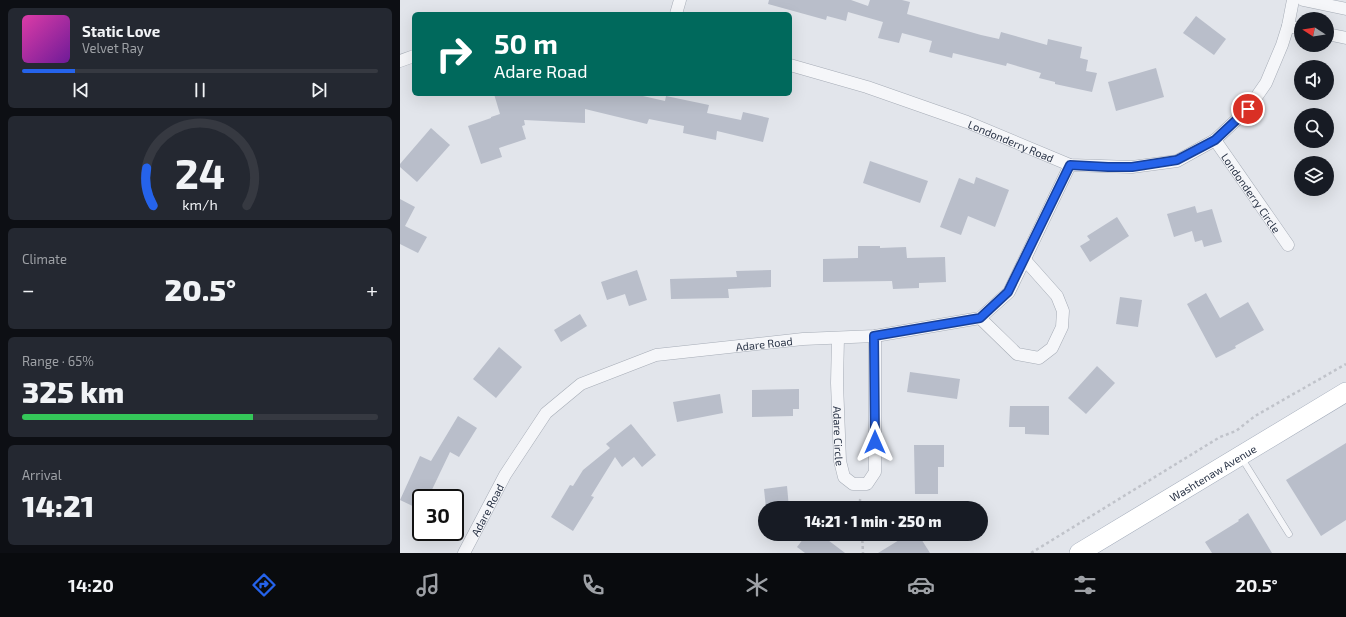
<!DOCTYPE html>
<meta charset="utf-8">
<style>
:root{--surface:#171b24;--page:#242831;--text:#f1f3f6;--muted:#9ea1a6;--line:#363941;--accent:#2563eb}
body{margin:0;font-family:"Exo 2",sans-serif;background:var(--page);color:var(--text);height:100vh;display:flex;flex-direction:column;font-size:15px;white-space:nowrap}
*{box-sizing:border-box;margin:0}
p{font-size:13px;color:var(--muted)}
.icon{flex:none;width:22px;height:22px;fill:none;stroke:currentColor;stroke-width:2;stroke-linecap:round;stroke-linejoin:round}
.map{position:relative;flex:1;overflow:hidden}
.side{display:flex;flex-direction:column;gap:8px;padding:8px;background:#0d0f14;width:400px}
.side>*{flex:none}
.banner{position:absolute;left:12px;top:12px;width:380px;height:84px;border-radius:6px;box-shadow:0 4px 16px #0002;background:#00695c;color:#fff;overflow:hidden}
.needle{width:26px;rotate:282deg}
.fabs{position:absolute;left:894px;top:12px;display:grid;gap:8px}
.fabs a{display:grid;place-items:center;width:40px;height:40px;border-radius:50%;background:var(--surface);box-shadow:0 4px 16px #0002;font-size:20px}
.speed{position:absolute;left:12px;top:489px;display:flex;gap:8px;font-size:20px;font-weight:700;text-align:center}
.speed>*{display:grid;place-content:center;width:52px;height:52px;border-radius:50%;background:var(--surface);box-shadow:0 4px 16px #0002;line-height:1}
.speed .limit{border:2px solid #111;border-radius:6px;background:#fff;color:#111}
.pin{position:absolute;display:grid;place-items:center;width:34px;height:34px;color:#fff;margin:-17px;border:2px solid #fff;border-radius:50%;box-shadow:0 1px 4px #0007}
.me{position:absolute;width:44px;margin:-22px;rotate:0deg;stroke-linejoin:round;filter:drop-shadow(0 0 3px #0008)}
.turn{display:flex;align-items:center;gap:14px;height:84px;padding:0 16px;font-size:18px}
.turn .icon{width:52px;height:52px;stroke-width:2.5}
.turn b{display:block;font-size:28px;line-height:34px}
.big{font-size:30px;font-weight:800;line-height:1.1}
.side .tile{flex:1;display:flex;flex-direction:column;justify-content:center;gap:6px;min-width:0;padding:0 14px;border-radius:6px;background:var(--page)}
.side .dial{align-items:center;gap:0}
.dial svg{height:104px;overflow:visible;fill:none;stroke:var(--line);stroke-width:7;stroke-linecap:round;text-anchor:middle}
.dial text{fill:var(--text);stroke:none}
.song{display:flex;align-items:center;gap:12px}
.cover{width:48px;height:48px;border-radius:6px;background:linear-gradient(135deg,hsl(320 70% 55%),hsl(280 70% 35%))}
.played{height:4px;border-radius:2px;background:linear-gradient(90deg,var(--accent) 15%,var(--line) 15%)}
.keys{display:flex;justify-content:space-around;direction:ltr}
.heat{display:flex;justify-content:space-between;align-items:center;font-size:22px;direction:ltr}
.charge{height:6px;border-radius:3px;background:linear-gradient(90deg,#34c759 65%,var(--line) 0)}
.trip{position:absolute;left:358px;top:501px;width:230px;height:40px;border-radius:20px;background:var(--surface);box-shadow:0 4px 16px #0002;font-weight:800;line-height:40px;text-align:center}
.menu{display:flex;height:64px;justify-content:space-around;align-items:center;background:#090b0e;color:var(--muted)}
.menu .icon{width:28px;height:28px}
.menu .selected{color:var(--accent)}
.menu b{font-size:18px;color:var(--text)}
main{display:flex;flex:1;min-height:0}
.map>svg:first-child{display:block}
.building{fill:#b9beca}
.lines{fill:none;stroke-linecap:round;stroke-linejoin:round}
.lane-casing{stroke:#a6acb6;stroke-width:7}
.street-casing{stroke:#a6acb6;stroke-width:13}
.primary-casing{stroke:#a0a9b8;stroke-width:20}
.path{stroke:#c0c3ca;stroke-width:2.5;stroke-dasharray:3 3;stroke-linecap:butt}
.lane{stroke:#f5f6f9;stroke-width:6}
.street{stroke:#f5f6f9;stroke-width:12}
.primary{stroke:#fff;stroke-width:19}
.route-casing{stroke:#184099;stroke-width:10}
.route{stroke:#2563eb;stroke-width:7}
.labels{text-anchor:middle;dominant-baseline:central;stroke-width:3.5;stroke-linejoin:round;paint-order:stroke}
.street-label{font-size:11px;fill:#283245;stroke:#f2f4f8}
</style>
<main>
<section class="side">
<div class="tile">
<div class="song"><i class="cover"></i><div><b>Static Love</b><p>Velvet Ray</p></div></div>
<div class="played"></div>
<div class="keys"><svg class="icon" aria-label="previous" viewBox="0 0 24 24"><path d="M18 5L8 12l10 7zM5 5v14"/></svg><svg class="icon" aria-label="pause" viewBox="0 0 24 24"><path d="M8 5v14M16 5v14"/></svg><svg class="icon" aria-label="next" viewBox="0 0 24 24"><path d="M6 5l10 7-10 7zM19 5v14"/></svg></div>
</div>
<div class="tile dial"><svg viewBox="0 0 100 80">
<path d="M14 69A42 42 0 1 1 86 69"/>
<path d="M14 69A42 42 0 0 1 9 40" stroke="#2563eb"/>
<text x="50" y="56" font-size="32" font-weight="700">24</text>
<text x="50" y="72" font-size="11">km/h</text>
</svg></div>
<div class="tile"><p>Climate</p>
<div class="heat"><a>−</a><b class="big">20.5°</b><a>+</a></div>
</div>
<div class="tile"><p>Range · 65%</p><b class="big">325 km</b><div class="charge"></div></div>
<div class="tile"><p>Arrival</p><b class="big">14:21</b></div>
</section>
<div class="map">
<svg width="946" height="553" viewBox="0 0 946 553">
<rect width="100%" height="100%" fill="#e2e5eb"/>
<g class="building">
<path d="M369,0H451L468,6L470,0H502L510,2L507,14L581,35L599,39L601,32L647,45L648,39L682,47L680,58L688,60L686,71L697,73L692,92L655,84V82L639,78L641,73L607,63L606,66L553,53L552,58L529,52L532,41L502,33L499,43L478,38L483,22L448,12L446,21L427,16L426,20L368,4Z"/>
<path d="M796,16L826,39L814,55L783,33Z"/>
<path d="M756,68L764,97L716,111L708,82Z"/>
<path d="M94,94H234L265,101L266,96L309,105L307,113L341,120L343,112L369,118L363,142L317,131L316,140L283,133L284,126L249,119L247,124L185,109V123L124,120L125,125L122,126L126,139L99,148L102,157L81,164L68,126L91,118V117L100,114Z"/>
<path d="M31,128L50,145L17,182L0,167V164Z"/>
<path d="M470,161L528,181L520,203L463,183Z"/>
<path d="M576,177L609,190L595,227L568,216L561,235L540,227L559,178L574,184Z"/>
<path d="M0,199L15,207L5,226L27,237L18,253L0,244Z"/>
<path d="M795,206L797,213L812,209L822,242L804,247L802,240L795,242L792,231L774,237L767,214Z"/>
<path d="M717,217L729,236L690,262L680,246L690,240L687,236Z"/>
<path d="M458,246H480V248L506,247L507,258L545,257L546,282L519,283V288L493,289L492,281L423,282V259L458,258Z"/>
<path d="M237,270L247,300L229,306L225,294L207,300L201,282Z"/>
<path d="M371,270V287L328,289L329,298L271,299L270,279L337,277L336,271Z"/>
<path d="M806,293L820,318L848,302L864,330L835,346L836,348L816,358L787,304Z"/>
<path d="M720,297L742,300L738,327L716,324Z"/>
<path d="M180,314L187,326L161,342L154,330Z"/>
<path d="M99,347L122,367L96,398L73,379Z"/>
<path d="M697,366L715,383L686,414L668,398Z"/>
<path d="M510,372L560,379L557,399L507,392Z"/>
<path d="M399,389V409H393V416L352,417V390Z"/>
<path d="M320,394L323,413L277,422L273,402Z"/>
<path d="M610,406H649V435L625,434V427H609Z"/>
<path d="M58,416L77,428L59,457L50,452L28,498H21V510L0,500L20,456L31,461Z"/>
<path d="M231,424L256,455L242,467L234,457L222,467L215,457L191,496L194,497L173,531L151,517L170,485L173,486L183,470L210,448L206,444Z"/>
<path d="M946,443V520L921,536L886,480Z"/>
<path d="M514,445H544V467H538V494H515Z"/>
<path d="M387,486L389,508H366L364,489Z"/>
<path d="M848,513L872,553H812L805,542L839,521L838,520Z"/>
<path d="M407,534H420L445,553H405L397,547Z"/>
<path d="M509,534H518L530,553H478Z"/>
</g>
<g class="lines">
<defs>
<path id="lane" d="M841,457L889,534"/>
<g id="street">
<path d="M903,0L946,9"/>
<path d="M276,14L280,0"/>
<path d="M888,26L901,29"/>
<path d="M927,34L946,38"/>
<path d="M0,61L14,56"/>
<path id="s1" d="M390,65L467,87L567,122L670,165L732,167L777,161L815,140L848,109L866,83L882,45L888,26L893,0"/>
<path id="s2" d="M815,140L888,245"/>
<path d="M580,318L617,354L639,358L652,348L662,327L663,311L657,296L625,260"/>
<path id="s3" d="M438,338L437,383L440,461L444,477L453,484H467L475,472V336"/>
<path id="s4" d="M64,553L105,475L146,413L181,384L256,355L403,339L475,336L580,318L609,292L670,165"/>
</g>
<g id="primary">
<path id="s5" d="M679,553L946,392"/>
</g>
</defs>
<use href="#lane" class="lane-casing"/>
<use href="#street" class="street-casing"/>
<use href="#primary" class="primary-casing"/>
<g class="path">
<path d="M460,508V500L461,497"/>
<path d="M462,534L463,553"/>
<path d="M631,553L820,437L836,431L855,416L946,364"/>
</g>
<use href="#lane" class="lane"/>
<use href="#street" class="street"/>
<use href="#primary" class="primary"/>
</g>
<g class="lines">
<defs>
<path id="route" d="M475,442L474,336L580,318L608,292L670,165L708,167H732L777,160L815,140L848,109"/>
</defs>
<use href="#route" class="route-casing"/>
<use href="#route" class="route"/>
</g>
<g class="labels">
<g class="street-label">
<text stroke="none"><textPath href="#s1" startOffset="234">Londonderry Road</textPath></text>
<text stroke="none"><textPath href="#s2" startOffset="64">Londonderry Circle</textPath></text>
<text stroke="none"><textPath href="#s4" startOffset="397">Adare Road</textPath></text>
<text stroke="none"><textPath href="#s3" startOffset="98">Adare Circle</textPath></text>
<text stroke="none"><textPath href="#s5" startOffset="156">Washtenaw Avenue</textPath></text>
<text stroke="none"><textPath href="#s4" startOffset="49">Adare Road</textPath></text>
</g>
</g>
</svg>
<div class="fabs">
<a><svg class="needle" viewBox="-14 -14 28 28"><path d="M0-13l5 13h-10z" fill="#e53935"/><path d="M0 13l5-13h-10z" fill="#9ea1a6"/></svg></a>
<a><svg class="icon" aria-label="sound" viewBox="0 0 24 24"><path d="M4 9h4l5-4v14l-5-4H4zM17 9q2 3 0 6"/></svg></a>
<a><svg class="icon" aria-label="search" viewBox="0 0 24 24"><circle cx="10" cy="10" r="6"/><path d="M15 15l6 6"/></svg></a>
<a><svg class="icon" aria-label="layers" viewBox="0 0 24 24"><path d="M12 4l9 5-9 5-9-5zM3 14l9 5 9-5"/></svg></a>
</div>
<div class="speed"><div class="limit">30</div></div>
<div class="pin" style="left:848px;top:109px;background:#d93025"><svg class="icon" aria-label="arrive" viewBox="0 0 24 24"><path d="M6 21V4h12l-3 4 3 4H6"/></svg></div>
<svg class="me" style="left:475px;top:442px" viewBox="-20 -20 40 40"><path d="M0-17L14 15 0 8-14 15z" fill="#2563eb" stroke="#fff" stroke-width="4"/></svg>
<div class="trip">14:21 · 1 min · 250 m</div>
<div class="banner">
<div class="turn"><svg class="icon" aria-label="right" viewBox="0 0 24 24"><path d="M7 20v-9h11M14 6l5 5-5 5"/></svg><div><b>50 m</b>Adare Road</div></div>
</div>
</div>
</main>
<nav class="menu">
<b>14:20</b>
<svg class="icon selected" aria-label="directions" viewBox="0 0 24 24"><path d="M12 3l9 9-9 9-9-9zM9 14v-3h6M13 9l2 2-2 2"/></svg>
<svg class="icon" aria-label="music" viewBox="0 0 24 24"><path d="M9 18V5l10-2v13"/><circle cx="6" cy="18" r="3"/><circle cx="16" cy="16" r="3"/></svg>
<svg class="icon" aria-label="phone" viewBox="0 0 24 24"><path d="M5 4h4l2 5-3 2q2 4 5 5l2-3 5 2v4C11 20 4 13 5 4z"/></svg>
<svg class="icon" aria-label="climate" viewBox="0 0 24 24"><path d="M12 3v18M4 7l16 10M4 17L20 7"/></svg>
<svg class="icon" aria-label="car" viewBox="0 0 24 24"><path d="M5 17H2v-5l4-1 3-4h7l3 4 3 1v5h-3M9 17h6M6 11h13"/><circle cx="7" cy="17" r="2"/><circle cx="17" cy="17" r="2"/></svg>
<svg class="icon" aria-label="filters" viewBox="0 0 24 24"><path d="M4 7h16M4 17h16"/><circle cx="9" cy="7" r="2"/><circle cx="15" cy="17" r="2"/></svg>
<b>20.5°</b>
</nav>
